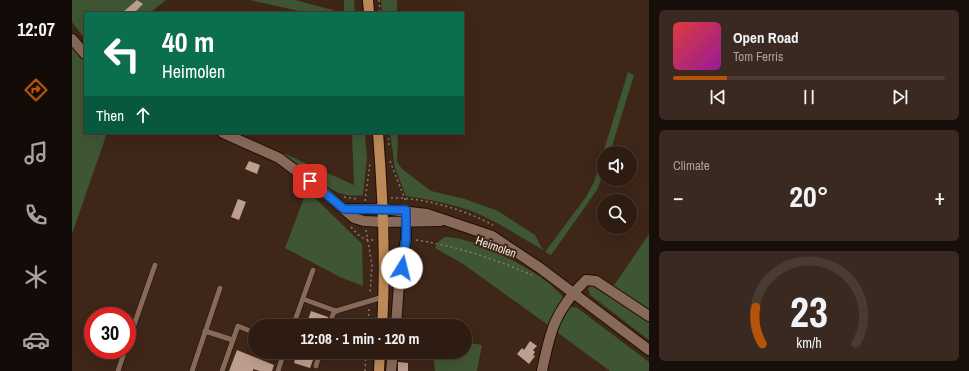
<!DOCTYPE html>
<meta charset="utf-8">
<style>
:root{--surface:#2e1c12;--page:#3a2920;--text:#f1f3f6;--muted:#a7a19f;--line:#493a32;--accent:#b45309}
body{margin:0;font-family:"Archivo Narrow",sans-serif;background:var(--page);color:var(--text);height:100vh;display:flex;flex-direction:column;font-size:15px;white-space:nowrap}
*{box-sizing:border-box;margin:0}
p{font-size:13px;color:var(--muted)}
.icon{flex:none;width:22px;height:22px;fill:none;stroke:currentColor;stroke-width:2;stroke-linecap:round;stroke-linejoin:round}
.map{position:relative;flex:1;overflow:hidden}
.drawer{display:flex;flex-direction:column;gap:10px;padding:10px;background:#190f0a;width:320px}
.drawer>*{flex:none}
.top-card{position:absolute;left:12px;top:12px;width:380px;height:122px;border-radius:0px;box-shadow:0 4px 16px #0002,0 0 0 1px var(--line);background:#0b6e4f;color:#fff;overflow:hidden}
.controls{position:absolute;left:525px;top:146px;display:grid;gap:8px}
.controls a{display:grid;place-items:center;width:40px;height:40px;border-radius:50%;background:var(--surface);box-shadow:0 4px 16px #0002,0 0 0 1px var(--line);font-size:20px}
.speed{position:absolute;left:12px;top:307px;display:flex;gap:8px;font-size:20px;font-weight:700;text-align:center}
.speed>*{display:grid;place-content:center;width:52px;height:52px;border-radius:50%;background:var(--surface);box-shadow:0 4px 16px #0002,0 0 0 1px var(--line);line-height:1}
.speed .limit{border:6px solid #d22;background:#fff;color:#111}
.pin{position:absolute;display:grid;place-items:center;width:34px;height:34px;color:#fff;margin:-17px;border-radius:8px;box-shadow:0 2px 6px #0006}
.me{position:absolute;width:44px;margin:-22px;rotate:9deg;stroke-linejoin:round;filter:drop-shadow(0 0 3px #0008)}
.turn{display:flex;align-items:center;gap:14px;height:84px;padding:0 12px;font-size:18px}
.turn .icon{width:52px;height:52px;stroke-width:2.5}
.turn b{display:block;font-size:28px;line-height:34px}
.then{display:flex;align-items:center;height:38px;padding:0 12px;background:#0003;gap:8px;font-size:15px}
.big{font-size:30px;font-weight:800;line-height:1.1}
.drawer .widget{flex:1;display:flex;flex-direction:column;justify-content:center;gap:6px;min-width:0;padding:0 14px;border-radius:6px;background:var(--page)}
.drawer .dial{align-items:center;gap:0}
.dial svg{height:104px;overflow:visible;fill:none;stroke:var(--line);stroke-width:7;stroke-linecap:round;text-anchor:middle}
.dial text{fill:var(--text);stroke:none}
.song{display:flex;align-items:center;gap:12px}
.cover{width:48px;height:48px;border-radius:6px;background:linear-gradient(135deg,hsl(0 70% 55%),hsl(300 70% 35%))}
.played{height:4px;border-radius:2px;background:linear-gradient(90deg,var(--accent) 20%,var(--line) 20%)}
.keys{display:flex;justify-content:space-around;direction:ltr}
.heat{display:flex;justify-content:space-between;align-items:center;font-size:22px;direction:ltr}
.trip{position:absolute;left:176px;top:319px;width:224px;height:40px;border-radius:20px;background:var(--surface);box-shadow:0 4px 16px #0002,0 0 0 1px var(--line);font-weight:800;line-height:40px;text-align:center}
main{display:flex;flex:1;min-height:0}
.tabs{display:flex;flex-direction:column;width:72px;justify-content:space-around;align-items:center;background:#120b07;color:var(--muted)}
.tabs .icon{width:28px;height:28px}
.tabs .current{color:var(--accent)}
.tabs b{font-size:18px;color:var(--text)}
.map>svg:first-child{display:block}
.green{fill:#3f5634}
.building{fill:#be9e8f}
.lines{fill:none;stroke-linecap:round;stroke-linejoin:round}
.service-casing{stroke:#240e03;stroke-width:6}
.minor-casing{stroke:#240e03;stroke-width:12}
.tertiary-casing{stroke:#240e03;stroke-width:12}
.primary-casing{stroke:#240e03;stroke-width:12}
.path{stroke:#8c776b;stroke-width:1.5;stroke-dasharray:2 3;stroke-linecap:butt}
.service{stroke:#886a5b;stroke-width:5}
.minor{stroke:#886a5b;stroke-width:10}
.tertiary{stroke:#886a5b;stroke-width:10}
.primary{stroke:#bd8959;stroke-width:10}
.route-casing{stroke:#114b97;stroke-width:10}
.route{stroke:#1a73e8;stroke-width:7}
.labels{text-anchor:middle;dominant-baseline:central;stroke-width:4;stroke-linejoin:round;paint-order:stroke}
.street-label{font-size:12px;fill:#f4e3da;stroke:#3e2618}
</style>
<main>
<nav class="tabs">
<b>12:07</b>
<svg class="icon current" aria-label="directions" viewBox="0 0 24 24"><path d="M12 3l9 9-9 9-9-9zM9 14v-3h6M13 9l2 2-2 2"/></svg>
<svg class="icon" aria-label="music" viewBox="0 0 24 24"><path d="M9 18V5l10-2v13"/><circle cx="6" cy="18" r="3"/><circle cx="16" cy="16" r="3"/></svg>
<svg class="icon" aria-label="phone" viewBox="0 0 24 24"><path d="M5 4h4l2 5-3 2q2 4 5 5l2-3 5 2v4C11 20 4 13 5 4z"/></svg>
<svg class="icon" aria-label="climate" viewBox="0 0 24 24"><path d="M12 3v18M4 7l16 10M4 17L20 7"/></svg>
<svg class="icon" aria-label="car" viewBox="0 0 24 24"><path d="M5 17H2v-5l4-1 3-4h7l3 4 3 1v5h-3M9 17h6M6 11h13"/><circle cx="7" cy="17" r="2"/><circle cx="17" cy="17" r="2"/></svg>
</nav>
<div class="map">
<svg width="577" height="371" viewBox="0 0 577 371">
<rect width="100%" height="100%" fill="#3e2618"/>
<g class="green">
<path d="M0,0H94L78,13H13V39L0,22Z"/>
<path d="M178,0H223L272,13V0H282L283,13H236Z"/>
<path d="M309,0H325V13H310Z"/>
<path d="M0,47L13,61V133H35L0,234Z"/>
<path d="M556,72L562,75L538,153H532V171L525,190L479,255L473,252L514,197L522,182Z"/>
<path d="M280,133H293L295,158L291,195C261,201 233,170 211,153L282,185Z"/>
<path d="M318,133H326L325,162L330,169L359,191L393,199L426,211L463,235L471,250C447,236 423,220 397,210C376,203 355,199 334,196L323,168Z"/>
<path d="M235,190L290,244L291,286L268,277L213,248Z"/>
<path d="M577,234V312L541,287Z"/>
<path d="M373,237C398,236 455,266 475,282C481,286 486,292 491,297L476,325L391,264L363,248L367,241Z"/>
<path d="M519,285L577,323V340L518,295L516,288Z"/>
<path d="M497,307H504L577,362V371H538L482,330Z"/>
<path d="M393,342L410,345L405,371H363L361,352H393Z"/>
</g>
<g class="building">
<path d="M65,0L71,4L62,13H50Z"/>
<path d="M177,161L188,165L185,174L173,169Z"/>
<path d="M166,199L174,202L167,220L159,217Z"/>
<path d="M239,311L256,317L253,326H234Z"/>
<path d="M458,341L465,346L461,350L463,352L461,355L463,356L457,364L445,354L450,348L452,350Z"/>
<path d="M165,350L202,365L200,371H188L181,369V371H157Z"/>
<path d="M225,352H244L238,368L222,363Z"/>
<path d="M326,362L336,363V371H326Z"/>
</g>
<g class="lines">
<defs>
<g id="service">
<path d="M231,299L264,311"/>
<path d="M221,326L241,270"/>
<path d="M257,326L261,314L264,311L311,297"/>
<path d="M133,331L161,340"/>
<path d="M55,345L83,265"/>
<path d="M244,366L248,352"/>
<path d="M46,371L53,350"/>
<path d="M120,371L148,288"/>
<path d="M150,371L166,326L183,333"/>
<path d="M206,371L212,352"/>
</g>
<g id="minor">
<path d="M0,39L13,54"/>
<path d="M151,133L207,158L251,191L282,218L292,221L312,222"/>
<path d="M272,209H311"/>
<path d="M324,326L327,283L334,239V213"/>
<path d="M319,371L321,352"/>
<path d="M470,371C478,331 483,310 514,280L524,281L577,316"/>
</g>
<g id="tertiary">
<path d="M311,209L355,214L420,236L468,268L577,350"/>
<path d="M312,222L368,221"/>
</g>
<g id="primary">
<path d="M296,0L297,13"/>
<path d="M306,133C311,197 314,261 310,326"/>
<path d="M307,371L308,352"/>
</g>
</defs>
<use href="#service" class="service-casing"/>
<use href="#minor" class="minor-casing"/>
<use href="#tertiary" class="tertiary-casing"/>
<use href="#primary" class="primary-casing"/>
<g class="path">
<path d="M307,0L308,13"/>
<path d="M316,133L317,145"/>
<path d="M318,161L334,202"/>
<path d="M272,197L286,199"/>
<path d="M319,198C351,197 393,210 421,225"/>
<path d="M293,201L298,163"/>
<path d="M279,227C286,235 291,241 302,240"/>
<path d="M294,230L300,265L298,294"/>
<path d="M344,240C385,246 422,259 460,275"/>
<path d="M296,326L297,308"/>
<path d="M293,371L294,352"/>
</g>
<use href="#service" class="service"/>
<use href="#minor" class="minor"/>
<use href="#tertiary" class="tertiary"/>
<use href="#primary" class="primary"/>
</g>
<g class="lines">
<defs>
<path id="route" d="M238,181L272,209L334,210V239L330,268"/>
</defs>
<use href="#route" class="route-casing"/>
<use href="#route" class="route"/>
</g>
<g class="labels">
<g class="street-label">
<text transform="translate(424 247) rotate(20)">Heimolen</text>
</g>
</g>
</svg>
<div class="controls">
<a><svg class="icon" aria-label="sound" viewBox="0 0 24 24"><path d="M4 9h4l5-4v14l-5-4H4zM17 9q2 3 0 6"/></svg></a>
<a><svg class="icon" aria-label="search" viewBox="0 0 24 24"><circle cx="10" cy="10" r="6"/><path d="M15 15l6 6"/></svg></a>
</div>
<div class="speed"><div class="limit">30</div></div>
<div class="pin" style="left:238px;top:181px;background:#d93025"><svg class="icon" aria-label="arrive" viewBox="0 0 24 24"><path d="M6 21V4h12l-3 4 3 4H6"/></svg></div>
<svg class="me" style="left:330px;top:268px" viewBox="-20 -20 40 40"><circle r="19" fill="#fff"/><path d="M0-13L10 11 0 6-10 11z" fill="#1a73e8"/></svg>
<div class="trip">12:08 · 1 min · 120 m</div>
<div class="top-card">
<div class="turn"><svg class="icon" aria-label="left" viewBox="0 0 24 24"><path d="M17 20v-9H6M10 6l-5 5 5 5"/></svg><div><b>40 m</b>Heimolen</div></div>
<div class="then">Then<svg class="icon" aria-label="ahead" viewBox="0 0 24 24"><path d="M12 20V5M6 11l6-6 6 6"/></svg></div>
</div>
</div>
<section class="drawer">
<div class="widget">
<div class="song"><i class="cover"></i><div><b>Open Road</b><p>Tom Ferris</p></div></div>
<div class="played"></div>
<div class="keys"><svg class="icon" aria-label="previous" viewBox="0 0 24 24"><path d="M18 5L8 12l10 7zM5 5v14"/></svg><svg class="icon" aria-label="pause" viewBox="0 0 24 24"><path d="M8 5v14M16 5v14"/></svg><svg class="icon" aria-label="next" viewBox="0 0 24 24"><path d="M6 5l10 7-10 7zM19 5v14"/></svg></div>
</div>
<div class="widget"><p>Climate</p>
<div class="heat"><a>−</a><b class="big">20°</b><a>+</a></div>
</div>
<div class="widget dial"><svg viewBox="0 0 100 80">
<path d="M14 69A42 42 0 1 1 86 69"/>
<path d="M14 69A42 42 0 0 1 9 41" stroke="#b45309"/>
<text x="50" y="56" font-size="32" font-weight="700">23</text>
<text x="50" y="72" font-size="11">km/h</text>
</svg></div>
</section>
</main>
